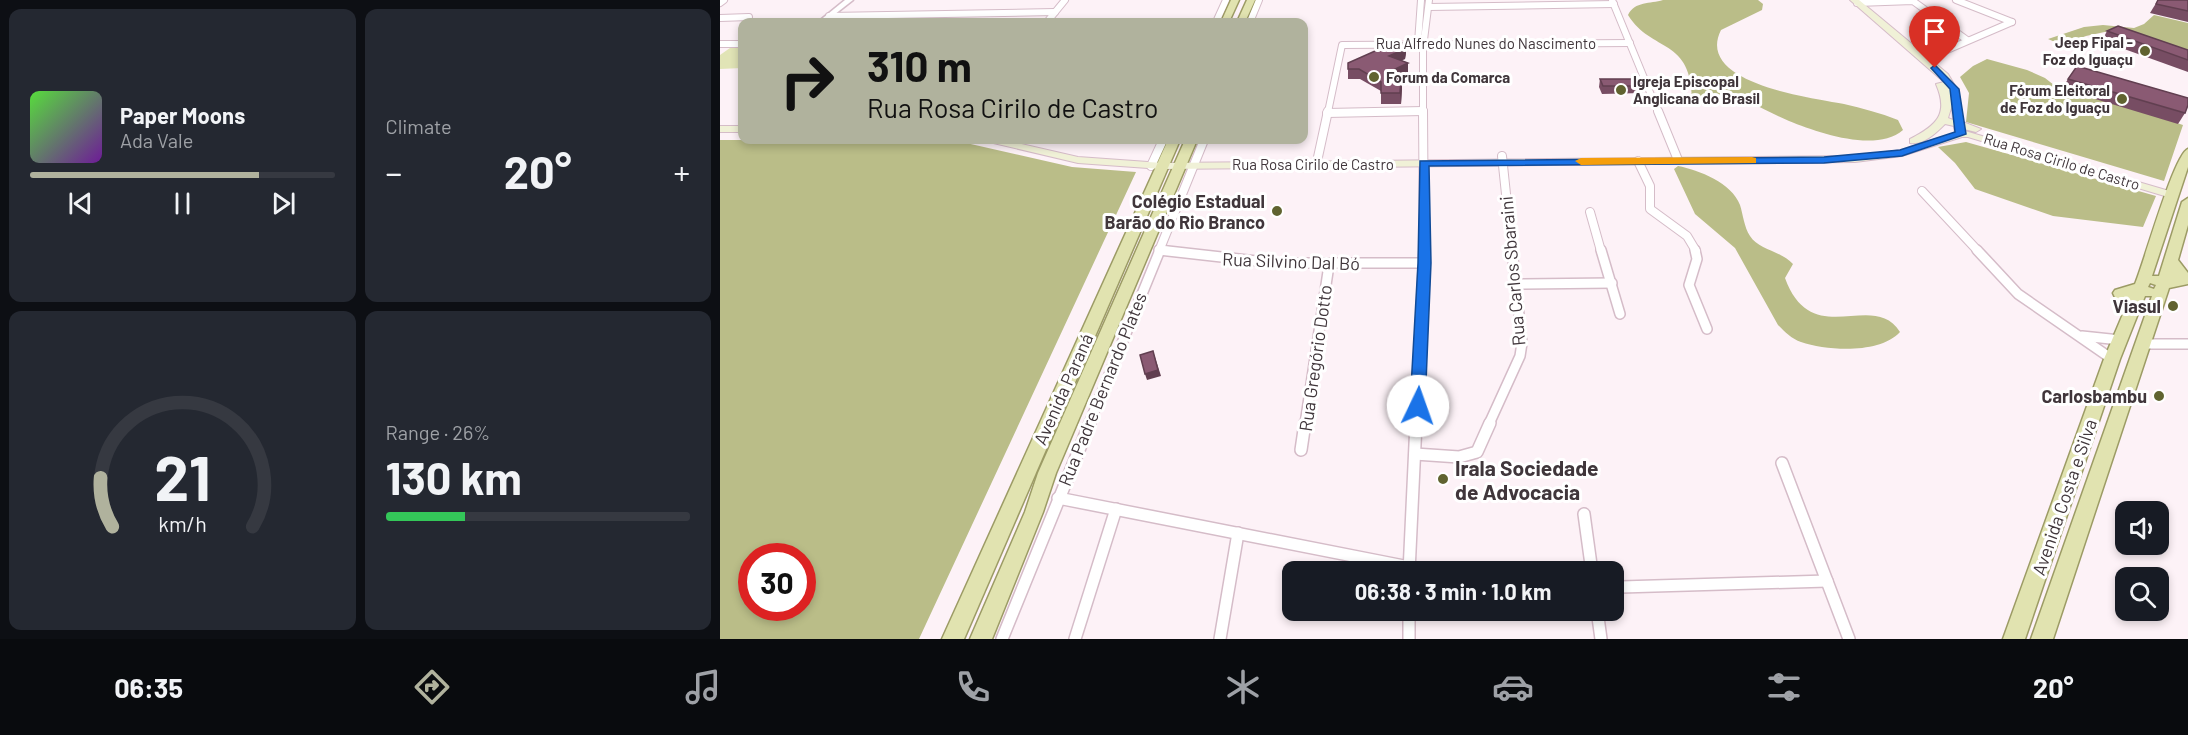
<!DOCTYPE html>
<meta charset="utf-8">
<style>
:root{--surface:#171b24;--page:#242831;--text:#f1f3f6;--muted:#9ea1a6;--line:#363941;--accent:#b0b29d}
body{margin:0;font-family:Barlow,sans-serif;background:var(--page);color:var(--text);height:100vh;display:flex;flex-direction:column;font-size:22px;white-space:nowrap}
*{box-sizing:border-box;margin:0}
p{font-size:20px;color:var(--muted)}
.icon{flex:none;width:33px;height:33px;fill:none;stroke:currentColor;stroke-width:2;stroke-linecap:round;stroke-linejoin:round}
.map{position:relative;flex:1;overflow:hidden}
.details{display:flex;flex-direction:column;gap:9px;padding:9px;background:#0d0f14;width:720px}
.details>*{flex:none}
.hud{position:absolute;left:18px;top:18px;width:570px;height:126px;border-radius:12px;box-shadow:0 3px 9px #0003;background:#b0b29d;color:#111;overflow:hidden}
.fabs{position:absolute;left:1395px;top:501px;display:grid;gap:12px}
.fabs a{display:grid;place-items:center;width:54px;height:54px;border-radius:12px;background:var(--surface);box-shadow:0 3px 9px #0003;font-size:30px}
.speed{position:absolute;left:18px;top:543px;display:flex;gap:12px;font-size:30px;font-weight:700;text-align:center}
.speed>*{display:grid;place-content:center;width:78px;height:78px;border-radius:50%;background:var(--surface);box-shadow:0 3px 9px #0003;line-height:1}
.speed .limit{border:9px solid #d22;background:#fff;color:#111}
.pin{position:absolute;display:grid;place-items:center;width:51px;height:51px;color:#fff;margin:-62px -26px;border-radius:50% 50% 50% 0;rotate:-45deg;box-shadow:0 0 6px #0007}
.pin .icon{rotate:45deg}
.me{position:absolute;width:66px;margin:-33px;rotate:3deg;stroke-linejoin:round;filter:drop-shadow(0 0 4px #0008)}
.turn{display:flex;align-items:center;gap:21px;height:126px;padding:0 30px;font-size:27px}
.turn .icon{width:78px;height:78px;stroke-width:2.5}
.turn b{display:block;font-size:42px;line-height:51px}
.big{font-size:45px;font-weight:700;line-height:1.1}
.details .tile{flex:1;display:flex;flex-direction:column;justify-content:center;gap:9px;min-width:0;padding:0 21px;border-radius:12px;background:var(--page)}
.details .dial{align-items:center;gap:0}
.dial svg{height:156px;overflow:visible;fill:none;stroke:var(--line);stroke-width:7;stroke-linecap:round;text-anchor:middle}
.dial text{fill:var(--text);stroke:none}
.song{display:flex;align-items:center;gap:18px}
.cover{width:72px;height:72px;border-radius:9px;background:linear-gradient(135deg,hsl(110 70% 55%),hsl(280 70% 35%))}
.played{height:6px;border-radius:3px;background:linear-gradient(90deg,var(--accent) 75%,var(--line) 75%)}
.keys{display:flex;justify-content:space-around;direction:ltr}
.heat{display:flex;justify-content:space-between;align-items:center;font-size:33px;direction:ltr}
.charge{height:9px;border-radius:4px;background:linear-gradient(90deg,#34c759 26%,var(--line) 0)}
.details .tiles{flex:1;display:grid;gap:9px;grid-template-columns:repeat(2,1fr)}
.trip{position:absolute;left:562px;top:561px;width:342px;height:60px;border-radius:12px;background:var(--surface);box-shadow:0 3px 9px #0003;font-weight:700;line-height:60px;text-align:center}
.dock{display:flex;height:96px;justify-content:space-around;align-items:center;background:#090b0e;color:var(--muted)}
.dock .icon{width:42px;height:42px}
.dock .current{color:var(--accent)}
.dock b{font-size:27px;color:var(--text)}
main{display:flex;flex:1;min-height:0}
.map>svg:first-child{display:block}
.green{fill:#e1e4b6}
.forest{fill:#babd88;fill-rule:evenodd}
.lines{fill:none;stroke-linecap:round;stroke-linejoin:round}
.minor-far3-casing{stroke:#d5bcc8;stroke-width:8}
.minor-far2-casing{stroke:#d5bcc8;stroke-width:10}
.minor-far1-casing{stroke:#d5bcc8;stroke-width:12}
.minor-casing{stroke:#d5bcc8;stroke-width:14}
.tertiary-casing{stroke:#d5bcc8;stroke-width:3}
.secondary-casing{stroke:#d5bcc8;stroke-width:2}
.primary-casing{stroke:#9c9b65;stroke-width:3}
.minor-far3{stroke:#fff;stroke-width:6}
.minor-far2{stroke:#fff;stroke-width:8}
.minor-far1{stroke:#fff;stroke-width:9}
.minor{stroke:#fff;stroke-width:11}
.tertiary{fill:#fff;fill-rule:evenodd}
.secondary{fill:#f0f1d7;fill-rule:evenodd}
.primary{fill:#e1e3b0;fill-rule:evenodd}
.wall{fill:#774d63}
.shaded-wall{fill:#613f50}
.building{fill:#8a5a73;stroke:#613f50;stroke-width:1.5}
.route{fill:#1a73e8;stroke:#114b97;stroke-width:1.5}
.slow{fill:#f59e0b}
.poi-dot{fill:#606330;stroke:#fff;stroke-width:2}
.labels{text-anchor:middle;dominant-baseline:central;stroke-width:6;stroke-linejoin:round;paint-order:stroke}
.far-poi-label{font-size:15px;font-weight:bold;fill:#40363b;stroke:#fff;text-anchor:end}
.far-street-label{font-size:15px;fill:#40363b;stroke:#fff}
.poi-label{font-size:18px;font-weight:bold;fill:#40363b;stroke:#fff;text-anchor:end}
.street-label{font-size:18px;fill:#40363b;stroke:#fff}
.near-poi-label{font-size:21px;font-weight:bold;fill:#40363b;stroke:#fff;text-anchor:start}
</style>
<main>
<section class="details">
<div class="tiles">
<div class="tile">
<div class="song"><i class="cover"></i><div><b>Paper Moons</b><p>Ada Vale</p></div></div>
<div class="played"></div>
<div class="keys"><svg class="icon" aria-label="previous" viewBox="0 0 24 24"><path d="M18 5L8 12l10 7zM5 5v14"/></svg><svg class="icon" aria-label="pause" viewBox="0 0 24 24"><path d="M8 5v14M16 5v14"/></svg><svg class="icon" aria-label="next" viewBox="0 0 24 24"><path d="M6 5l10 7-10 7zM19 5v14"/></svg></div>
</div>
<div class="tile"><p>Climate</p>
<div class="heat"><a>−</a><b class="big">20°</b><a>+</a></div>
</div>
<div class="tile dial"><svg viewBox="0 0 100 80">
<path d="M14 69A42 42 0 1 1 86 69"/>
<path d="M14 69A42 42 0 0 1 8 44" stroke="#b0b29d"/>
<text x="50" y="56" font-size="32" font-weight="700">21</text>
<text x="50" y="72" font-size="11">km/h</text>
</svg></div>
<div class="tile"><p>Range · 26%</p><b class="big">130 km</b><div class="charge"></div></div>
</div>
</section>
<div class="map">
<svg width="1468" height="639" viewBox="0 0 1468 639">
<rect width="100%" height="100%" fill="#fdf2f7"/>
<path class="green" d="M10,48H22V68L0,69V55Z"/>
<g class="forest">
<path d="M943,0H1038L1043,4L1042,10L1001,30C974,84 1093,98 1124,104C1142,108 1160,113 1178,120L1183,130C1156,153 1099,133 1069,121C1042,110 1013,88 983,96L986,105L972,104C973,36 932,54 908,15C915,1 930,4 943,0Z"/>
<path d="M1434,15L1468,23V54L1394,30L1366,36L1342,45L1328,39L1364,27L1383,25L1414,28L1424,24Z"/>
<path d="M1267,59L1307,70L1325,78L1339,89L1367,94L1463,125L1444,181L1246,122L1249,93L1240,77L1253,66Z"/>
<path d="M0,140H233L352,167L416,172L199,639H0ZM32,556H82V608H32Z"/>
<path d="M1246,142L1436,196L1423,227L1333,216L1255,189L1235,163L1218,147Z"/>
<path d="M958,166C979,170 1012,183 1020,205C1023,214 1024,227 1030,236C1039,250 1061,251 1073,264L1065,278C1092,352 1153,289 1180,332C1160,354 1108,351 1081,342C1072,339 1065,332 1058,325L1015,248L975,214L954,169Z"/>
</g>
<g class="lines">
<defs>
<g id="minor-far3">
<path d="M701,0L698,43L701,46"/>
<path d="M892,0L938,112"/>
<path d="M1236,0L1292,22"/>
<path d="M0,3L4,0"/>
<path d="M1137,3L1193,1L1247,40"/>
<path d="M709,7L894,4"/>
<path d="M109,16L335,12"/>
<path d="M0,18L29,17"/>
<path d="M327,22L345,0"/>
<path d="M496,22L506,0"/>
<path d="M530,22L539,0"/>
<path d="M0,44H22"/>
<path d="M1206,59L1292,22"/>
<path d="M608,112L622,45L910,43"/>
<path d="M645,112L703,111"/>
<path d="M703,112V48L709,0"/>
</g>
<g id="minor-far2">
<path d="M703,111L704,251"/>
<path d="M938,111L958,160"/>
<path d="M607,113L703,111"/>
<path d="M782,156L792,251"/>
<path d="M598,157L608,111"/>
<path d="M918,161L930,186V209L967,236L976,251"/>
<path d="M431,166L443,140"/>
<path d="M1202,191L1258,251"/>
<path d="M870,212L881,251"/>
<path d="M439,250L449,251"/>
<path d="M439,251L484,140"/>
</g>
<g id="minor-far1">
<path d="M439,250L555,263H704"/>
<path d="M881,250L900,314"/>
<path d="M975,250L977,259L969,285L987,329"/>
<path d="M1257,250L1298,294L1392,359"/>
<path d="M795,284L892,283"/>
<path d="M1362,336L1400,340"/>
<path d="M1424,344H1468"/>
<path d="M369,424L440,250"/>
<path d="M585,424L609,265"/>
<path d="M696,424L704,250"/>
<path d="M769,424L800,356L802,343L792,250"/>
</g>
<g id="minor">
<path d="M581,450L585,423"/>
<path d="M695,454L739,457L757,452L770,423"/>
<path d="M1062,463L1129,639"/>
<path d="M338,498L689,567"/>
<path d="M864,514L872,572"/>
<path d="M689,572L696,423"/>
<path d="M901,587L1107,581"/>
<path d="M689,610V639"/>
<path d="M877,610L881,639"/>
<path d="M282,639L370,423"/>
<path d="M355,639L396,509"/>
<path d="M500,639L518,533"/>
</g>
<path id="tertiary" d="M125,0H133L105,22H98Z"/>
<g id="secondary">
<path d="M1130,0H1139L1228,74L1238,91L1243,122L1261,129L1256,132L1244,129L1245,131L1456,193L1458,195L1456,197H1448L1248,137H1242L1182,156L1135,162L442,169L358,163L269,142L268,140H284L358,157L442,163L1135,156L1181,150L1235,133L1234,126L1225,124C1216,133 1204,145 1190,143V139C1217,125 1229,114 1216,84L1224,82ZM1232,105L1233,120L1228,118Z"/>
<rect x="0" y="126" width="22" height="6"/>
</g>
<g id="primary">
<path d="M511,0H519L509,22H501Z"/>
<path d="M527,0H535L525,22H517Z"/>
<path d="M448,140H460L244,639H222Z"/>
<path d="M465,140H477L336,473L323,512L272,639H250L305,512L318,473Z"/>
<path d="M1468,149V167L1432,276H1439L1462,202L1468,198V225L1458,260L1468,273V284L1449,288L1333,639H1311L1432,296H1425L1400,359L1305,639H1283L1384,359L1403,314L1393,293L1395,290L1415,284C1424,263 1454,154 1468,149ZM1430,283L1436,285L1434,289L1428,287Z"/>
</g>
</defs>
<use href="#minor-far3" class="minor-far3-casing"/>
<use href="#minor-far2" class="minor-far2-casing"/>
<use href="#minor-far1" class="minor-far1-casing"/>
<use href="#minor" class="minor-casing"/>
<use href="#tertiary" class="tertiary-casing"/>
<use href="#secondary" class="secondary-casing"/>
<use href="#primary" class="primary-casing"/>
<use href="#minor-far3" class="minor-far3"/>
<use href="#minor-far2" class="minor-far2"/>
<use href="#minor-far1" class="minor-far1"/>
<use href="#minor" class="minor"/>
<use href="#tertiary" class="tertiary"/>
<use href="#secondary" class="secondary"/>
<use href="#primary" class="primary"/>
</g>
<g class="wall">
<path d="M1438,0H1468V22L1430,13Z"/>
<path d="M1387,31L1468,50V72L1382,41Z"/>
<path d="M686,53L685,59L681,60L688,63V73L680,77L681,78L682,88L681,104H661V91L640,79H628V69Z"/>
<path d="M880,79L924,86L922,93L882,94L879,87Z"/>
<path d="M1348,79L1465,113L1458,124L1342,89Z"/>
</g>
<g class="shaded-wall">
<path d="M686,43V53L685,59L669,66V56Z"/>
<path d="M688,63V73L669,82V72Z"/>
<path d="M681,78L682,88L681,104L680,93Z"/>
<path d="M433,351L441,376L427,380L425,374Z"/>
</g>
<g class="building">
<path d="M1438,0H1468V11L1436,4Z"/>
<path d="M1398,26L1468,50V60L1387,31Z"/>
<path d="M673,43H686L685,49L669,56L688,63L669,72L681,78L680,93H661V82L639,69H628V63Z"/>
<path d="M1357,66L1468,98V105L1465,113L1348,79Z"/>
<path d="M880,79H921L924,86H883Z"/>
<path d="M433,351L438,370L425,374L420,355Z"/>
</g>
<path class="route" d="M1215,65L1239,89L1246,134L1182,156L1104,163L709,166L711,263L705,406L698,412L692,410L690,406L698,263L700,161L1104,157L1180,150L1235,132L1230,89L1211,68Z"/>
<path class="slow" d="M1032,157L1036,158V163L861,165L855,161L861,158Z"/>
<g class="poi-dot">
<circle cx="1425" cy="51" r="6"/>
<circle cx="654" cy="77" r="6"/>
<circle cx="901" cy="90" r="6"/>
<circle cx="1402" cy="99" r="6"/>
<circle cx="557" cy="211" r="6"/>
<circle cx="1453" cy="306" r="6"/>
<circle cx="1439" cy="396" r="6"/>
<circle cx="723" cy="479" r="6"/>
</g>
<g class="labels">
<g class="far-poi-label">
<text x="1413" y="42">Jeep Fipal -<tspan x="1413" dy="17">Foz do Iguaçu</tspan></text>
<text x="666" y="77" text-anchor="start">Forum da Comarca</text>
<text x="913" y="81" text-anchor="start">Igreja Episcopal<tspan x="913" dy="17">Anglicana do Brasil</tspan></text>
<text x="1390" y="90">Fórum Eleitoral<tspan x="1390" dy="17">de Foz do Iguaçu</tspan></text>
</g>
<g class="far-street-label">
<text x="766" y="43">Rua Alfredo Nunes do Nascimento</text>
<text transform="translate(1342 161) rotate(17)">Rua Rosa Cirilo de Castro</text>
<text x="593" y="164">Rua Rosa Cirilo de Castro</text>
</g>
<g class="poi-label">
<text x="545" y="201">Colégio Estadual<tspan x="545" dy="21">Barão do Rio Branco</tspan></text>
<text x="1441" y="306">Viasul</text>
<text x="1427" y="396">Carlosbambu</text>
</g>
<g class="street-label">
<text transform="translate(571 261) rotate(2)">Rua Silvino Dal Bó</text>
<text transform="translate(792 271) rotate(-95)">Rua Carlos Sbaraini</text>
<text transform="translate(595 358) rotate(-82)">Rua Gregório Dotto</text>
<text transform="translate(343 389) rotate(-66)">Avenida Paraná</text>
<text transform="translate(382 389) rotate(-68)">Rua Padre Bernardo Plates</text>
<text transform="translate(1344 497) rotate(-71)">Avenida Costa e Silva</text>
</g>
<g class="near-poi-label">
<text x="735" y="467">Irala Sociedade<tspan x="735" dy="24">de Advocacia</tspan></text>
</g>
</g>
</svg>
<div class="fabs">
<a><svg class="icon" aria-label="sound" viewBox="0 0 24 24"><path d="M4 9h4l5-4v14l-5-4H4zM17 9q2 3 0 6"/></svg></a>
<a><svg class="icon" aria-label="search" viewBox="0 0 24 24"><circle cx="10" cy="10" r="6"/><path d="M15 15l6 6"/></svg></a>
</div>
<div class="speed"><div class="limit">30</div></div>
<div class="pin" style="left:1215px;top:68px;background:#d93025"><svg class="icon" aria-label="arrive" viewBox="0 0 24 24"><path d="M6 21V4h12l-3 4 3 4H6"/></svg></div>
<svg class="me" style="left:698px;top:406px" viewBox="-20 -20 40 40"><circle r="19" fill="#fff"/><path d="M0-13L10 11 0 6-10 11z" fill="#1a73e8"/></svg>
<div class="trip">06:38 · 3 min · 1.0 km</div>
<div class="hud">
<div class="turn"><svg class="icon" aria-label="right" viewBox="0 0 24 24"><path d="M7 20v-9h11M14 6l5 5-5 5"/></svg><div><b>310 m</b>Rua Rosa Cirilo de Castro</div></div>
</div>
</div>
</main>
<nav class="dock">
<b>06:35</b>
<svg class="icon current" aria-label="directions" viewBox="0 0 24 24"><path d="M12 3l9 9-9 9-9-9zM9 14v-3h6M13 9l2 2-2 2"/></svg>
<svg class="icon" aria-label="music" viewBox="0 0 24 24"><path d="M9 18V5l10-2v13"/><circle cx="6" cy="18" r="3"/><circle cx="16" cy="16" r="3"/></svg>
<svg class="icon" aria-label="phone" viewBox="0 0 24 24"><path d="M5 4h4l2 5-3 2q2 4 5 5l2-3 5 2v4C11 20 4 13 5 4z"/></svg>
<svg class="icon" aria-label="climate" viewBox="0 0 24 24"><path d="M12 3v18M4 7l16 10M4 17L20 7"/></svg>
<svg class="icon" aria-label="car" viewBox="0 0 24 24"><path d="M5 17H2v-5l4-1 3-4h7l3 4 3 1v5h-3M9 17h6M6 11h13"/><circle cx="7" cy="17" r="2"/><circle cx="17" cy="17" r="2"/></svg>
<svg class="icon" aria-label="filters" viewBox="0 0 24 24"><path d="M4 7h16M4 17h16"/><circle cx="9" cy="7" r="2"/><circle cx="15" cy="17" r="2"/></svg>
<b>20°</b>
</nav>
